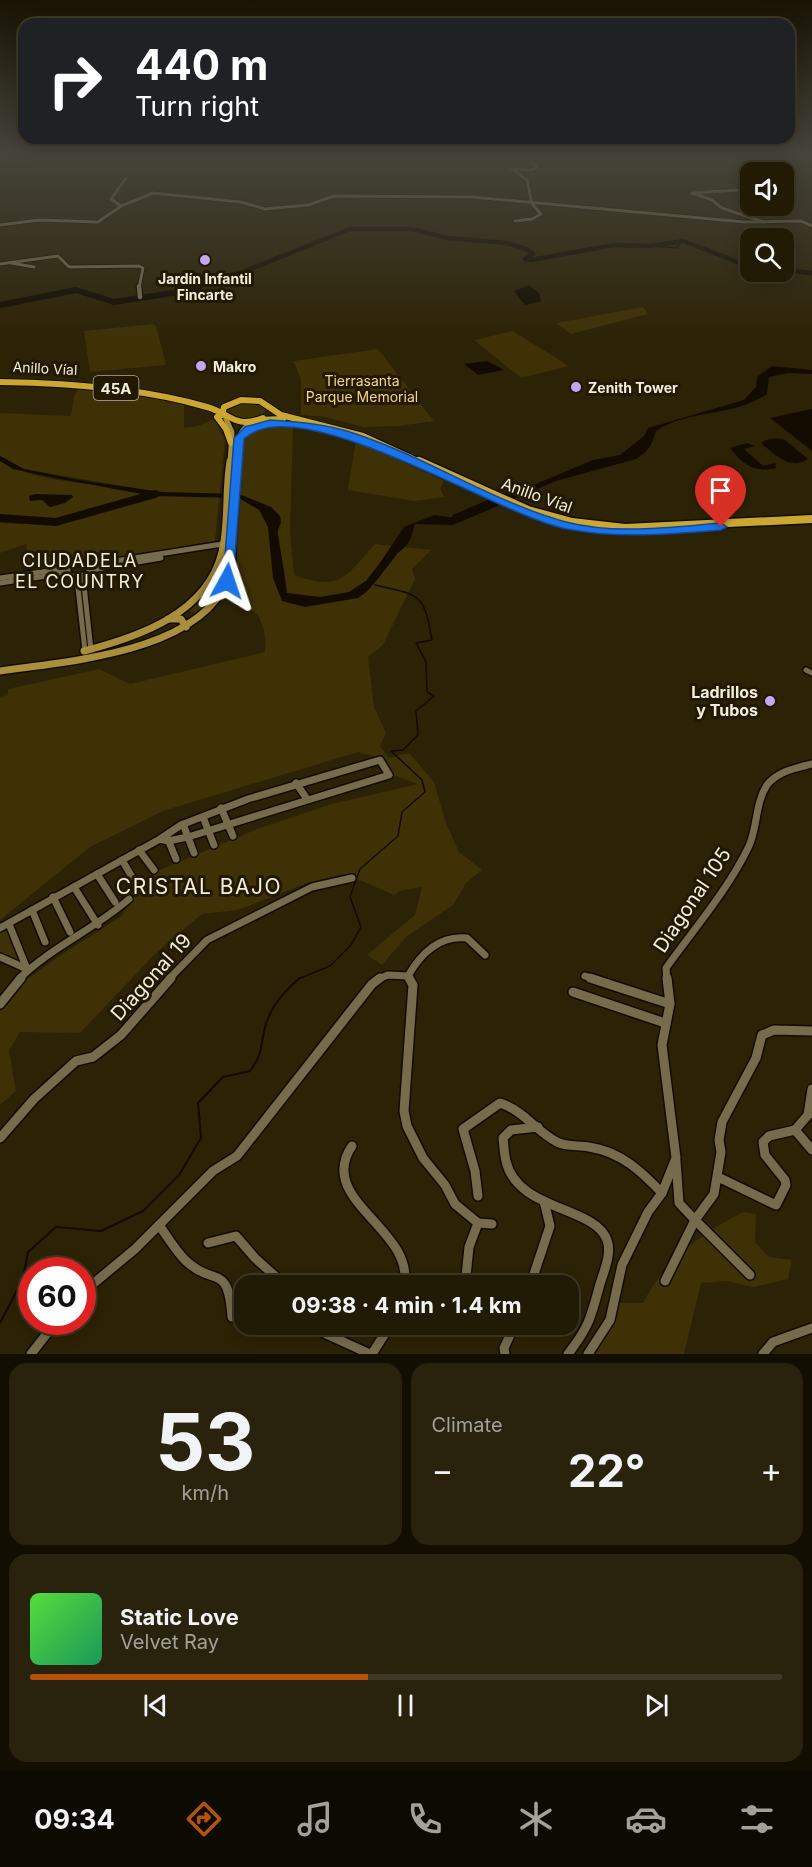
<!DOCTYPE html>
<meta charset="utf-8">
<style>
:root{--surface:#211a04;--page:#29230e;--text:#f1f3f6;--muted:#a2a19a;--line:#3e3826;--accent:#b45309}
body{margin:0;font-family:Inter,sans-serif;background:var(--page);color:var(--text);height:100vh;display:flex;flex-direction:column;font-size:22px;white-space:nowrap}
*{box-sizing:border-box;margin:0}
p{font-size:20px;color:var(--muted)}
.icon{flex:none;width:33px;height:33px;fill:none;stroke:currentColor;stroke-width:2;stroke-linecap:round;stroke-linejoin:round}
.map{position:relative;height:1354px;overflow:hidden}
.details{display:flex;flex-direction:column;gap:9px;padding:9px;background:#120e02;flex:1}
.details>*{flex:none}
.hud{position:absolute;left:18px;top:18px;width:777px;height:126px;border-radius:18px;box-shadow:0 3px 15px #0003,0 0 0 2px var(--line);background:#202124;color:#fff;overflow:hidden}
.tools{position:absolute;left:740px;top:162px;display:grid;gap:12px}
.tools a{display:grid;place-items:center;width:54px;height:54px;border-radius:12px;background:var(--surface);box-shadow:0 3px 15px #0003,0 0 0 2px var(--line);font-size:30px}
.speed{position:absolute;left:18px;top:1257px;display:flex;gap:12px;font-size:30px;font-weight:700;text-align:center}
.speed>*{display:grid;place-content:center;width:78px;height:78px;border-radius:50%;background:var(--surface);box-shadow:0 3px 15px #0003,0 0 0 2px var(--line);line-height:1}
.speed .limit{border:9px solid #d22;background:#fff;color:#111}
.pin{position:absolute;display:grid;place-items:center;width:51px;height:51px;color:#fff;margin:-62px -26px;border-radius:50% 50% 50% 0;rotate:-45deg;box-shadow:0 0 6px #0007}
.pin .icon{rotate:45deg}
.me{position:absolute;width:66px;margin:-33px;rotate:5deg;stroke-linejoin:round;filter:drop-shadow(0 0 4px #0008)}
.turn{display:flex;align-items:center;gap:21px;height:126px;padding:0 18px;font-size:27px}
.turn .icon{width:78px;height:78px;stroke-width:2.5}
.turn b{display:block;font-size:42px;line-height:51px}
.big{font-size:45px;font-weight:700;line-height:1.1}
.details .tile{flex:1;display:flex;flex-direction:column;justify-content:center;gap:9px;min-width:0;padding:0 21px;border-radius:18px;background:var(--page)}
.details .dial{align-items:center;gap:0}
.dial b{font-size:78px;line-height:1}
.song{display:flex;align-items:center;gap:18px}
.cover{width:72px;height:72px;border-radius:9px;background:linear-gradient(135deg,hsl(110 70% 55%),hsl(150 70% 35%))}
.played{height:6px;border-radius:3px;background:linear-gradient(90deg,var(--accent) 45%,var(--line) 45%)}
.keys{display:flex;justify-content:space-around;direction:ltr}
.heat{display:flex;justify-content:space-between;align-items:center;font-size:33px;direction:ltr}
.details .tiles{flex:1;display:grid;gap:9px;grid-template-columns:1fr 1fr}
.tile:last-child{grid-column:span 2}
.trip{position:absolute;left:234px;top:1275px;width:345px;height:60px;border-radius:18px;background:var(--surface);box-shadow:0 3px 15px #0003,0 0 0 2px var(--line);font-weight:700;line-height:60px;text-align:center}
.menu{display:flex;height:96px;justify-content:space-around;align-items:center;background:#0d0a02;color:var(--muted)}
.menu .icon{width:42px;height:42px}
.menu .on{color:var(--accent)}
.menu b{font-size:27px;color:var(--text)}
.map>svg:first-child{display:block}
.green{fill:#3e3106}
.water{fill:#140b00}
.lines{fill:none;stroke-linecap:round;stroke-linejoin:round}
.stream-far1{stroke:#140b00;stroke-width:1.5}
.stream{stroke:#140b00;stroke-width:2}
.river-far2{stroke:#140b00;stroke-width:4.5}
.river-far1{stroke:#140b00;stroke-width:6}
.river{stroke:#140b00;stroke-width:8}
.minor-far4-casing{stroke:#130c00;stroke-width:4.5}
.minor-far3-casing{stroke:#130c00;stroke-width:7}
.minor-far2-casing{stroke:#130c00;stroke-width:8}
.minor-far1-casing{stroke:#130c00;stroke-width:10}
.minor-casing{stroke:#130c00;stroke-width:12}
.major-far1-casing{stroke:#130c00;stroke-width:8}
.major-casing{stroke:#130c00;stroke-width:10}
.highway-far1-casing{stroke:#130c00;stroke-width:8}
.highway-casing{stroke:#130c00;stroke-width:11}
.minor-far4{stroke:#766b4d;stroke-width:3}
.minor-far3{stroke:#766b4d;stroke-width:4.5}
.minor-far2{stroke:#766b4d;stroke-width:5}
.minor-far1{stroke:#766b4d;stroke-width:7}
.minor{stroke:#766b4d;stroke-width:9}
.major-far1{stroke:#a98e3c;stroke-width:5}
.major{stroke:#a98e3c;stroke-width:7}
.highway-far1{stroke:#cba630;stroke-width:6}
.highway{stroke:#cba630;stroke-width:8}
.route{fill:#1a73e8;stroke:#114b97;stroke-width:1.5}
.poi-dot{fill:#c2a7f2;stroke:#221900;stroke-width:2}
.labels{text-anchor:middle;dominant-baseline:central;stroke-width:6;stroke-linejoin:round;paint-order:stroke}
.far-poi-label{font-size:14px;font-weight:bold;fill:#f3eddd;stroke:#221900;text-anchor:start}
.far-street-label{font-size:14px;fill:#f3eddd;stroke:#221900}
.far-park-label{font-size:14px;fill:#f3d88a;stroke:#221900}
.shield{fill:#221900;stroke:#b4ad9b;stroke-width:1.5}
.shield-label{font-size:15px;font-weight:bold;fill:#f3eddd}
.street-label{font-size:16px;fill:#f3eddd;stroke:#221900}
.poi-label{font-size:16px;font-weight:bold;fill:#f3eddd;stroke:#221900;text-anchor:end}
.neighbourhood-label{font-size:18px;letter-spacing:1.5px;fill:#f3eddd;stroke:#221900}
.near-street-label{font-size:20px;fill:#f3eddd;stroke:#221900}
.near-neighbourhood-label{font-size:21px;letter-spacing:1.5px;fill:#f3eddd;stroke:#221900}
</style>
<div class="map">
<svg width="812" height="1354" viewBox="0 0 812 1354">
<rect width="100%" height="100%" fill="#2c2205"/>
<g class="green">
<path d="M643,307L648,314L571,334L556,323Z"/>
<path d="M153,324L156,326L166,365L90,372L84,331Z"/>
<path d="M513,331L569,366L521,378L474,340Z"/>
<path d="M378,349L434,421L399,426L363,427L326,417L301,415V379L293,361Z"/>
<path d="M80,385L184,402V428L198,426L214,419L225,441L215,541L92,563L88,560L30,572L26,544L0,553V523L52,525L116,505L57,520L0,516V461C45,487 102,480 151,495L163,493L24,469L0,456V413L71,416L74,396Z"/>
<path d="M238,403L260,404L264,407L265,412C253,424 238,421 226,413L228,408Z"/>
<path d="M270,425L293,426L290,533L294,575C340,592 345,577 375,544L431,550L412,569L415,579L383,645L368,657L374,707L386,733L380,746L389,758L409,753L434,782L446,823L459,852L482,870L466,883L453,905L407,936L382,965L367,955L415,915L422,887L402,890L394,895L346,874L307,883L238,910L202,914L157,952L80,1033L20,1032L9,1050L16,1091L0,1105V999L61,955L122,916L141,878L257,829L332,804L418,784L391,774L383,759L358,752L163,811L90,847L0,920V697L8,695V689L99,669L130,684L265,652C267,622 258,606 228,599L236,571L244,439L254,429Z"/>
<path d="M356,440L444,481L440,488L444,497L415,501L348,490Z"/>
<path d="M226,543C226,563 221,617 190,612L189,609L211,585Z"/>
<path d="M8,927L20,961L0,956V931Z"/>
<path d="M743,1212L756,1214L755,1242L769,1257L792,1260L788,1279L753,1287L727,1281L701,1283L684,1354H593L592,1351L617,1303H643C665,1260 700,1234 743,1212Z"/>
</g>
<g class="water">
<path d="M529,285L539,293L541,301L525,305L514,291Z"/>
<path d="M487,361L504,370L478,375L464,364Z"/>
<path d="M772,366L812,370V374L788,373L769,377L767,394C734,417 689,409 656,431C652,445 649,451 636,459L556,481L453,525L415,524C412,531 412,539 406,546C398,554 388,559 381,568C370,583 377,586 358,598L305,607L282,601L273,578L268,527L259,510L239,498L153,496L55,478L13,469L0,461V456L24,469L79,480L162,492L239,494L271,507L280,516L281,522L272,547L284,571L287,593L320,597L349,592L369,579L404,527L434,515L455,518L593,460L620,455L644,436L648,428L744,400L756,387L757,377Z"/>
<path d="M812,409V451L770,418Z"/>
<path d="M776,438L785,440L808,459C790,471 776,455 762,444L763,441Z"/>
<path d="M747,443L755,446L744,449L763,466L775,463L776,468C755,473 743,465 730,448Z"/>
<path d="M35,494L72,495L73,497L65,503L50,507L42,500L30,501L29,496Z"/>
</g>
<g class="lines">
<g class="stream-far1">
<path d="M634,245L678,248L679,242"/>
<path d="M375,585C420,595 424,593 432,640L416,643L426,662L427,692L434,696L416,711L418,735L403,750L392,751"/>
<path d="M298,979L330,966L351,945L361,927L350,897L360,869L398,836L402,812L425,792L422,780L391,751"/>
</g>
<path class="stream" d="M0,1323L23,1279L28,1252L56,1227L101,1231L143,1211L179,1175L201,1138L198,1103L223,1077L250,1071C262,1055 260,1050 264,1032C268,1009 283,992 300,978"/>
<g class="river-far2">
<path d="M783,270L812,273"/>
<path d="M199,288L204,282L243,272L350,229H412L447,238L506,243L527,249L533,254L525,259L531,260L614,245L649,246L684,241L750,267"/>
</g>
<path class="river-far1" d="M0,305L76,290L114,302L198,289L200,286"/>
<g class="river">
<path d="M0,518L56,522L155,494"/>
<path d="M456,518L505,497"/>
<path d="M273,529L280,572"/>
<path d="M371,581L393,553"/>
</g>
<defs>
<g id="minor-far4">
<path d="M740,190L692,193L712,200L722,208L764,222"/>
<path d="M121,206L111,199L126,178"/>
<path d="M515,221L532,219L541,214L532,204L527,180L512,169L532,170L537,166L533,163"/>
<path d="M0,225L39,220L98,222L121,206L153,193L241,202L265,209L308,205L334,196L472,197L744,222L801,221L812,226"/>
<path d="M11,263L34,267"/>
<path d="M0,264L58,256L69,267L139,266L143,268L139,288"/>
</g>
<path id="minor-far3" d="M139,286L140,297"/>
<g id="minor-far2">
<path d="M80,562L91,566L88,573L77,577L68,574V568Z"/>
<path d="M90,565L222,544"/>
<path d="M91,570L161,558"/>
<path d="M83,576L91,650"/>
<path d="M74,577L78,588L85,651"/>
<path d="M0,578L68,568"/>
<path d="M0,583L67,573"/>
<path d="M806,670L812,673"/>
</g>
<g id="minor-far1">
<path d="M380,760L389,775L188,837L168,841L160,839L181,825L248,799Z"/>
<path d="M296,783L307,799"/>
<path d="M221,808L233,836"/>
<path d="M203,817L214,845"/>
<path d="M183,824L194,853"/>
<path d="M167,837L176,859"/>
<path d="M139,850L154,870"/>
<path d="M122,860L132,877"/>
<path d="M97,874L115,902"/>
<path d="M74,887L98,925"/>
<path d="M53,897L70,932"/>
<path d="M32,910L45,942"/>
<path d="M9,924L27,969"/>
<path d="M0,928L160,839"/>
<path d="M0,957L27,969"/>
<path d="M408,976C421,953 439,935 467,938L485,955"/>
<path d="M585,976L594,979"/>
<path d="M19,979C51,947 95,929 129,899"/>
<path d="M169,979L207,940L312,887L352,878"/>
<path d="M378,979L388,975L408,976L410,979"/>
<path d="M667,979L666,968C694,929 728,890 749,846C758,826 755,803 767,785C778,771 796,768 812,764"/>
</g>
<g id="minor">
<path d="M409,978L413,985L404,1111L407,1126L423,1158L445,1185L455,1204L478,1223L469,1247L465,1286"/>
<path d="M590,978L670,1004"/>
<path d="M573,992L665,1023"/>
<path d="M0,1004L21,978"/>
<path d="M812,1089L808,1115L795,1130L812,1150"/>
<path d="M538,1127L511,1130L503,1138C504,1145 504,1154 506,1161C517,1211 595,1206 607,1240C612,1253 604,1271 600,1284C591,1317 589,1327 568,1354"/>
<path d="M0,1138L34,1099L76,1061L93,1057L121,1035L171,978"/>
<path d="M352,1146C315,1200 416,1230 404,1286"/>
<path d="M676,1161L679,1203L695,1220L714,1194L721,1152L719,1140L722,1122L756,1058L762,1035L774,1030L812,1031"/>
<path d="M718,1177L776,1205L786,1185L785,1180L765,1155L763,1142L769,1136L795,1130"/>
<path d="M478,1196L475,1171L463,1129L500,1103C524,1111 536,1131 557,1142C567,1147 578,1145 589,1147C621,1152 641,1171 662,1193"/>
<path d="M478,1223L492,1224"/>
<path d="M159,1225C167,1236 175,1250 185,1260C214,1288 228,1261 232,1317"/>
<path d="M208,1243L236,1236L255,1258L286,1286"/>
<path d="M665,1281L695,1220L750,1275"/>
<path d="M530,1286L550,1226L544,1201"/>
<path d="M82,1293L135,1249L213,1171L237,1156L372,984L380,978"/>
<path d="M313,1324L324,1333L370,1354"/>
<path d="M31,1354L56,1322"/>
<path d="M372,1354L391,1324"/>
<path d="M505,1354L504,1348L515,1324"/>
<path d="M588,1354L610,1320L622,1265L648,1212L662,1193L676,1158L662,1045L670,1004L667,978"/>
<path d="M763,1354L773,1342L812,1328"/>
</g>
<g id="major-far1">
<path d="M226,419L232,432L230,463"/>
<path d="M236,463C238,445 236,429 254,422"/>
</g>
<g id="major">
<path d="M168,619H181L186,627"/>
<path d="M84,651C138,637 207,614 222,552C229,523 225,491 230,461"/>
<path d="M0,671C67,661 199,653 228,579C234,563 231,542 231,525C231,504 234,482 236,461"/>
</g>
<g id="highway-far1">
<path d="M0,382C66,383 143,388 207,407C232,414 234,429 263,418"/>
<path d="M222,415L224,407L241,400L260,401L281,415L363,436L422,463"/>
<path d="M217,417L226,429L231,443"/>
<path d="M258,420L283,419"/>
<path d="M239,438L248,429L261,425"/>
</g>
<path id="highway" d="M419,461L528,510L572,522L625,528L812,519"/>
</defs>
<use href="#minor-far4" class="minor-far4-casing"/>
<use href="#minor-far3" class="minor-far3-casing"/>
<use href="#minor-far2" class="minor-far2-casing"/>
<use href="#minor-far1" class="minor-far1-casing"/>
<use href="#minor" class="minor-casing"/>
<use href="#major-far1" class="major-far1-casing"/>
<use href="#major" class="major-casing"/>
<use href="#highway-far1" class="highway-far1-casing"/>
<use href="#highway" class="highway-casing"/>
<use href="#minor-far4" class="minor-far4"/>
<use href="#minor-far3" class="minor-far3"/>
<use href="#minor-far2" class="minor-far2"/>
<use href="#minor-far1" class="minor-far1"/>
<use href="#minor" class="minor"/>
<use href="#major-far1" class="major-far1"/>
<use href="#major" class="major"/>
<use href="#highway-far1" class="highway-far1"/>
<use href="#highway" class="highway"/>
</g>
<linearGradient id="sky" x2="0" y2="1"><stop stop-color="#181303"/><stop offset="0.45" stop-color="#45443b"/><stop offset="1" stop-color="#45443b" stop-opacity="0"/></linearGradient>
<rect width="812" height="341" fill="url(#sky)"/>
<path class="route" d="M270,420C299,422 328,424 356,434C428,458 493,502 566,522C616,535 671,527 721,523L727,527L721,530C670,534 618,539 567,529C498,516 298,387 244,439L233,581L227,585L223,583L234,438L245,427Z"/>
<g class="poi-dot">
<circle cx="205" cy="260" r="6"/>
<circle cx="201" cy="366" r="6"/>
<circle cx="576" cy="387" r="6"/>
<circle cx="770" cy="701" r="6"/>
</g>
<g class="labels">
<g class="far-poi-label">
<text x="205" y="278" text-anchor="middle">Jardín Infantil<tspan x="205" dy="16">Fincarte</tspan></text>
<text x="213" y="366">Makro</text>
<text x="588" y="387">Zenith Tower</text>
</g>
<g class="far-street-label">
<text transform="translate(45 368) rotate(3)">Anillo Víal</text>
</g>
<g class="far-park-label">
<text x="362" y="380">Tierrasanta<tspan x="362" dy="16">Parque Memorial</tspan></text>
</g>
<rect class="shield" x="93.5" y="376" width="45" height="24" rx="4.5"/>
<g class="shield-label">
<text x="116" y="388">45A</text>
</g>
<g class="street-label">
<text transform="translate(537 495) rotate(20)">Anillo Víal</text>
</g>
<g class="poi-label">
<text x="758" y="692">Ladrillos<tspan x="758" dy="18">y Tubos</tspan></text>
</g>
<g class="neighbourhood-label">
<text x="80" y="560">CIUDADELA<tspan x="80" dy="21">EL COUNTRY</tspan></text>
</g>
<g class="near-street-label">
<text transform="translate(692 900) rotate(-56)">Diagonal 105</text>
<text transform="translate(151 977) rotate(-48)">Diagonal 19</text>
</g>
<g class="near-neighbourhood-label">
<text x="199" y="886">CRISTAL BAJO</text>
</g>
</g>
</svg>
<div class="tools">
<a><svg class="icon" aria-label="sound" viewBox="0 0 24 24"><path d="M4 9h4l5-4v14l-5-4H4zM17 9q2 3 0 6"/></svg></a>
<a><svg class="icon" aria-label="search" viewBox="0 0 24 24"><circle cx="10" cy="10" r="6"/><path d="M15 15l6 6"/></svg></a>
</div>
<div class="speed"><div class="limit">60</div></div>
<div class="pin" style="left:721px;top:527px;background:#d93025"><svg class="icon" aria-label="arrive" viewBox="0 0 24 24"><path d="M6 21V4h12l-3 4 3 4H6"/></svg></div>
<svg class="me" style="left:227px;top:581px" viewBox="-20 -20 40 40"><path d="M0-17L14 15 0 8-14 15z" fill="#1a73e8" stroke="#fff" stroke-width="4"/></svg>
<div class="trip">09:38 · 4 min · 1.4 km</div>
<div class="hud">
<div class="turn"><svg class="icon" aria-label="right" viewBox="0 0 24 24"><path d="M7 20v-9h11M14 6l5 5-5 5"/></svg><div><b>440 m</b>Turn right</div></div>
</div>
</div>
<section class="details">
<div class="tiles">
<div class="tile dial"><b>53</b><p>km/h</p></div>
<div class="tile"><p>Climate</p>
<div class="heat"><a>−</a><b class="big">22°</b><a>+</a></div>
</div>
<div class="tile">
<div class="song"><i class="cover"></i><div><b>Static Love</b><p>Velvet Ray</p></div></div>
<div class="played"></div>
<div class="keys"><svg class="icon" aria-label="previous" viewBox="0 0 24 24"><path d="M18 5L8 12l10 7zM5 5v14"/></svg><svg class="icon" aria-label="pause" viewBox="0 0 24 24"><path d="M8 5v14M16 5v14"/></svg><svg class="icon" aria-label="next" viewBox="0 0 24 24"><path d="M6 5l10 7-10 7zM19 5v14"/></svg></div>
</div>
</div>
</section>
<nav class="menu">
<b>09:34</b>
<svg class="icon on" aria-label="directions" viewBox="0 0 24 24"><path d="M12 3l9 9-9 9-9-9zM9 14v-3h6M13 9l2 2-2 2"/></svg>
<svg class="icon" aria-label="music" viewBox="0 0 24 24"><path d="M9 18V5l10-2v13"/><circle cx="6" cy="18" r="3"/><circle cx="16" cy="16" r="3"/></svg>
<svg class="icon" aria-label="phone" viewBox="0 0 24 24"><path d="M5 4h4l2 5-3 2q2 4 5 5l2-3 5 2v4C11 20 4 13 5 4z"/></svg>
<svg class="icon" aria-label="climate" viewBox="0 0 24 24"><path d="M12 3v18M4 7l16 10M4 17L20 7"/></svg>
<svg class="icon" aria-label="car" viewBox="0 0 24 24"><path d="M5 17H2v-5l4-1 3-4h7l3 4 3 1v5h-3M9 17h6M6 11h13"/><circle cx="7" cy="17" r="2"/><circle cx="17" cy="17" r="2"/></svg>
<svg class="icon" aria-label="filters" viewBox="0 0 24 24"><path d="M4 7h16M4 17h16"/><circle cx="9" cy="7" r="2"/><circle cx="15" cy="17" r="2"/></svg>
</nav>
